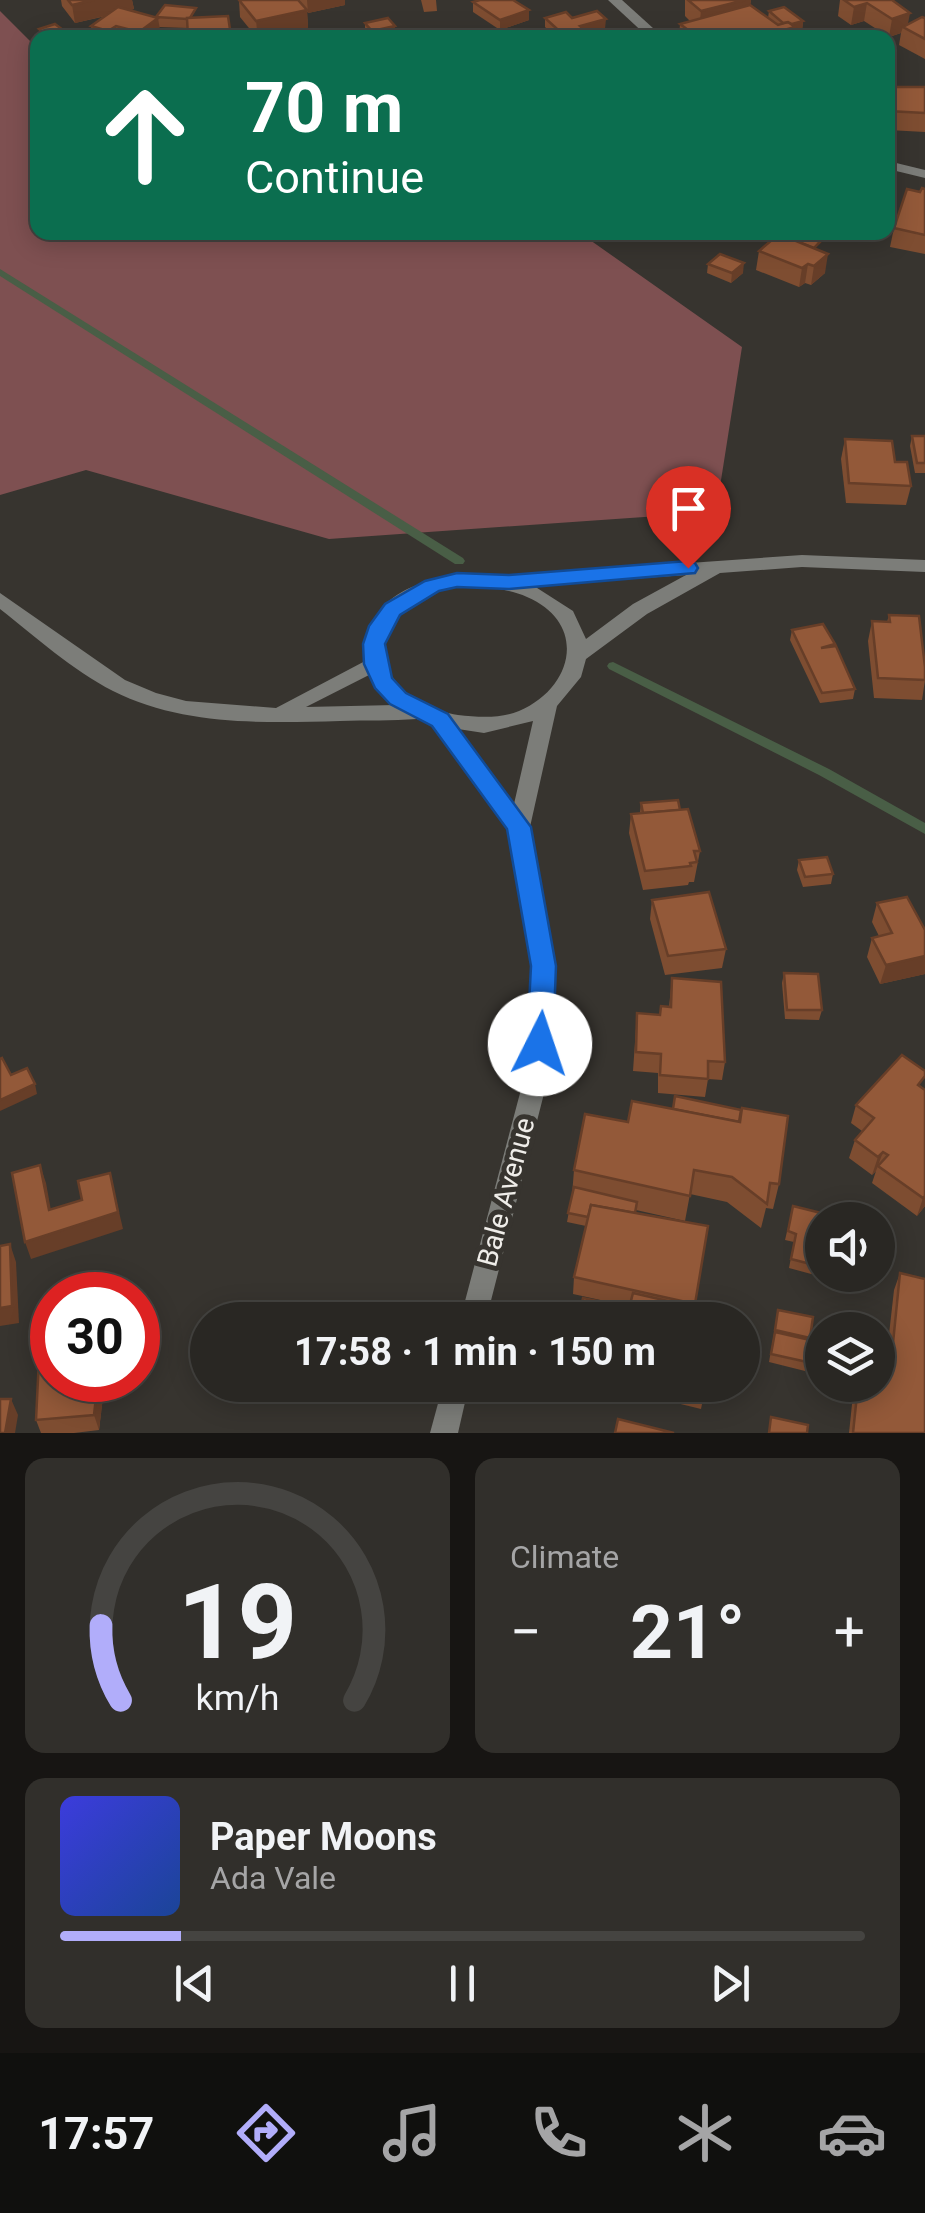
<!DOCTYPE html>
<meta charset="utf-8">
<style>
:root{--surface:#292723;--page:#312f2b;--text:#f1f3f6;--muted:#a5a5a6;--line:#454441;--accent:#b1adfa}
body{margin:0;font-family:Roboto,sans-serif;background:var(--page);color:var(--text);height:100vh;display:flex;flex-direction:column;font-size:38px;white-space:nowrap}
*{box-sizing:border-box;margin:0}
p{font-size:32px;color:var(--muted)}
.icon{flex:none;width:55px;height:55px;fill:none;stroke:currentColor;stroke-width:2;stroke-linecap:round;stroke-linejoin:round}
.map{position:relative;height:1433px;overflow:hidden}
.panel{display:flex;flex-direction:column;gap:25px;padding:25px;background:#171513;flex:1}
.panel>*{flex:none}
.guide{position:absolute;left:30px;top:30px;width:865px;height:210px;border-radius:20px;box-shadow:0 5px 25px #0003,0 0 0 2px var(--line);background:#0b6e4f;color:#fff;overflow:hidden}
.controls{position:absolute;left:805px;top:1202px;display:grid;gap:20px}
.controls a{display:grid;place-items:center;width:90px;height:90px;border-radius:50%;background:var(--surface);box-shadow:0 5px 25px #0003,0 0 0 2px var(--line);font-size:50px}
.speed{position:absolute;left:30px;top:1272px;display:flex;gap:20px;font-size:50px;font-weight:700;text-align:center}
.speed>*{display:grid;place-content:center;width:130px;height:130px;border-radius:50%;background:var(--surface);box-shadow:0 5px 25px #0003,0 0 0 2px var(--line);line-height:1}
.speed .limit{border:15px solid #d22;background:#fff;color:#111}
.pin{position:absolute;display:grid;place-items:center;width:85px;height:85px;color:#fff;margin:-102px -42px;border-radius:50% 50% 50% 0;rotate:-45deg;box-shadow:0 0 10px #0007}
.pin .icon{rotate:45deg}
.me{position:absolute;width:110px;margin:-55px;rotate:4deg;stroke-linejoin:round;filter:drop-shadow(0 0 8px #0008)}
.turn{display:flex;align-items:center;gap:35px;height:210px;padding:0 50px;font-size:45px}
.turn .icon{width:130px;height:130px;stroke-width:2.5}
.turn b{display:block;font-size:70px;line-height:85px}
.big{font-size:75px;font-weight:700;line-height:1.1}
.panel .card{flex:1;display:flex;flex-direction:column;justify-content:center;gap:15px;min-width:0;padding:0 35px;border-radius:20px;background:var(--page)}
.panel .dial{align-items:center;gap:0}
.dial svg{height:260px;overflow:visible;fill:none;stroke:var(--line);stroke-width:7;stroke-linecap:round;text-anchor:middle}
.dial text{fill:var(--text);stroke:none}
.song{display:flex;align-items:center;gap:30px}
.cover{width:120px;height:120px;border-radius:15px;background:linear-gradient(135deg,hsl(240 70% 55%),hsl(220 70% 35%))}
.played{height:10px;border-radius:5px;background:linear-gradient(90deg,var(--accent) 15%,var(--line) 15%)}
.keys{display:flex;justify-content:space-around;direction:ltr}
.heat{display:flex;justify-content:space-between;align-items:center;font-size:55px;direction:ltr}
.panel .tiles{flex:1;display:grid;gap:25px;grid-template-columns:1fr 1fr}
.card:last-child{grid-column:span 2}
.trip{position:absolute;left:190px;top:1302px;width:570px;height:100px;border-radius:50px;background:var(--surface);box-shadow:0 5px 25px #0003,0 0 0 2px var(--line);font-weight:700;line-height:100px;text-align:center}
.tab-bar{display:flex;height:160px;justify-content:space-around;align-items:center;background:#10100e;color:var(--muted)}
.tab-bar .icon{width:70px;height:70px}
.tab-bar .active{color:var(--accent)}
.tab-bar b{font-size:45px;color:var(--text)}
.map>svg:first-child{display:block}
.green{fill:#7e5051}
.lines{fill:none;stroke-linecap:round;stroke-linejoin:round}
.stream{fill:#495e46;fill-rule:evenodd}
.street{fill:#7c7d79;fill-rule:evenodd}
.wall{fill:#7e4d31}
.shaded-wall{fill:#673e28}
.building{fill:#935939;stroke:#673e28;stroke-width:2.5}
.route{fill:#1a73e8;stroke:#114b97;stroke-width:2.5}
.labels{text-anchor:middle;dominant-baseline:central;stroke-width:10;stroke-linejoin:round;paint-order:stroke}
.street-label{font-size:28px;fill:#efede9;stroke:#37342f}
</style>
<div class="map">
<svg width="925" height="1433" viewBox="0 0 925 1433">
<rect width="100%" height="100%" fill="#37342f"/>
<path class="green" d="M0,11L37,48L38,232L580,233L742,347L716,512L329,539L86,470L0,495Z"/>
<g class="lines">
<g class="stream">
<path d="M0,269L463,558L465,561L463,564H455L0,276Z"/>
<path d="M613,662L829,769L925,823V834L819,775L609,669L607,666L609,663Z"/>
</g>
<g class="street">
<path d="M608,0H622L664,38H649Z"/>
<path d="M888,161L925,170V178L888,169Z"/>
<path d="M802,555L925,560V572L802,567L720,573L647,614L586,659L581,677L557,706L530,827L554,966L555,1010L548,1078L486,1320H460L524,1078L533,1010L532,966L509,829L433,725L417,719C392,721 366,720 340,721C263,723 183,726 113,691C72,670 36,637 0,609V593L125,680L156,693L186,701L276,708L367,660C357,585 455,565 509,580L518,575ZM686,575L633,604L586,639L573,611L534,586ZM483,585C497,589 514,591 527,597C588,623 574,688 519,711C499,719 478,717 458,715C434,711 415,703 398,684C366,648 398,603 437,591C452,586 468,586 483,585ZM371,674L378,687L395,705L306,707ZM533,721L514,804L458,729L484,733Z"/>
<path d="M443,1385H469L458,1433H430Z"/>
</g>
</g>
<g class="wall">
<path d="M61,0H132L134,9L129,10L156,17L197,18L228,16L231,38H188V28L159,27L161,36L158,38H93L91,26L106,16L75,23L62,6Z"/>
<path d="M239,0H345V5L308,13L307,11L308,28L266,38H257L240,17Z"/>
<path d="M421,0H436L437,11L424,12Z"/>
<path d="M685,0H751L750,5L768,18L769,11L803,21L802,31L795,32L794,38H679L680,24L690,21L685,16Z"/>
<path d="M840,0H892L908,24L925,18V59L899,45L901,33L889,37L864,21L851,25L838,16Z"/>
<path d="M473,2L529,10V20L500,30L473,12Z"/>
<path d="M545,18H572L605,29L588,33L589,38H557L545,27Z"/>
<path d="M365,23L395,26V36L369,38L365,32Z"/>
<path d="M39,29L68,38H40Z"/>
<path d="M888,87H925V132L888,130Z"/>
<path d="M925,189V254L890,247L894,228L920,192Z"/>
<path d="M759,251H819L825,273L811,285L805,283L799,287L756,270Z"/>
<path d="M708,264L743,273L731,283L707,273Z"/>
<path d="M912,436H925V473H915L910,446Z"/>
<path d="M845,439L895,462L911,486L906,505L846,503L841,459Z"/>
<path d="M889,615L925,680L922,700L874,698L868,641L872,621L887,622Z"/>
<path d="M792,630L835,644L834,646L855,689L853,699L820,703L790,640Z"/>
<path d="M641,803L680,810L700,851L694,882H689L688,885L643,890L629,833L631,814L640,813Z"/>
<path d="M799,860L833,874L831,884L803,887L797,870Z"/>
<path d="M652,900L726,949L722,968L665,975L650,919Z"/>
<path d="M877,903L925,930V974L880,984L867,957L872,938L879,936L872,922Z"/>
<path d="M784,973L822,1010L819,1020L785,1019L782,983Z"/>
<path d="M672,978L725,1062L722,1080L708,1079L705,1097L658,1093V1073L633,1071L637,1013L660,1015L661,1006L669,1007Z"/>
<path d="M923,1088L925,1090V1206L917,1216L872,1183L876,1171L872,1175L849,1158L855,1140L862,1131L851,1123L856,1105Z"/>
<path d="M585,1114L779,1184L773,1209L766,1208L761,1228L727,1202L690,1194L685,1221L636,1210L635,1213L708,1226L692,1320L573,1294L574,1277L586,1226L567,1222L572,1195L574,1170Z"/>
<path d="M793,1206L822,1220V1275H826V1278L789,1268L794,1242L785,1240Z"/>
<path d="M900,1273L925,1433H849L854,1385H878L887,1352L894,1290Z"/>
<path d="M778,1310L813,1317L807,1362L805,1371L769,1362Z"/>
<path d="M52,1380H105L99,1430L74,1433H41L36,1420Z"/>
<path d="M612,1385H706L701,1409L611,1387Z"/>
</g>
<g class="shaded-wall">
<path d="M94,0H132L134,9L75,23L72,5Z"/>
<path d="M307,0H345V5L308,13Z"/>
<path d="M745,0H751L749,16L699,29L701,11Z"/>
<path d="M867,3L864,21L851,25L854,7Z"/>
<path d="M307,10L308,28L266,38H258L256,21Z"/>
<path d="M529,10V20L500,30V20Z"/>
<path d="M910,13L907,29L903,27L901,33L889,37L892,19Z"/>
<path d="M158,18L161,36L158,38H140L139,32Z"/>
<path d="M606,19L605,29L579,35L580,26Z"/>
<path d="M803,21L802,31L795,32L794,38H759L786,25Z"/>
<path d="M116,26L117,38H109L108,31Z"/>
<path d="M395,26V36L372,38V31Z"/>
<path d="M716,30L715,38H695V35Z"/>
<path d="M751,32V38H731Z"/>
<path d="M828,254L825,273L811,285L814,266Z"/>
<path d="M744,263L743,273L731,283L732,273Z"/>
<path d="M808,264L805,283L799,287L802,268Z"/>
<path d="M925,956V974L880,984L886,965Z"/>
<path d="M35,1084L37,1094L0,1111V1100Z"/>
<path d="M883,1152L876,1171L872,1175L878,1157Z"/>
<path d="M40,1165L46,1183L54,1227L49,1210Z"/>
<path d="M110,1173L123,1229L31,1259L25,1242L118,1212Z"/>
<path d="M925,1196V1206L917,1216L923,1198Z"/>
<path d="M10,1244L16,1262L19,1323L0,1326V1308Z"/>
<path d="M98,1380H105L99,1430L94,1415Z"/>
<path d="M11,1399L18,1415L15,1433H5Z"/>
</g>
<g class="building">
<path d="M68,0H94L72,5Z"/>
<path d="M239,0H298L307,10L256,21Z"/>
<path d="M480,0H513L529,10L500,20L473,2Z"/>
<path d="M688,0H745L701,11Z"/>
<path d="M844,0H892L910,13L892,19L867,3L854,7Z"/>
<path d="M165,5L196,8L190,18L187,19L156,17Z"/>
<path d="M750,5L778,25L788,22L795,27L759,37L751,32L726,38L716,30L695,35L680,24Z"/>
<path d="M118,7L158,18L139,32L116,26L108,31L91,26Z"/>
<path d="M784,7L803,21L792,24L788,22L783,23L769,11Z"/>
<path d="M597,11L606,19L580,26L589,34L574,38H567L545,18L566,12L572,18Z"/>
<path d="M228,16L231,36L188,38L187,18Z"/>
<path d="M922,17L925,18V39L903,27Z"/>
<path d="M388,18L395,26L372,31L365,23Z"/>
<path d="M55,24L67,33L50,38L39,29Z"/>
<path d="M812,31L819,37L801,38L798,35Z"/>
<path d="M888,87H925V113L888,111Z"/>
<path d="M922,188L925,189V235L894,228L907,189L920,192Z"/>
<path d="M790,232H794L820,242L814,248L785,237Z"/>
<path d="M779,234L828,254L814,266L808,264L802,268L759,251Z"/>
<path d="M720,254L744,263L732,273L708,264Z"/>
<path d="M912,436H925V463H917Z"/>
<path d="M845,439L892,441L895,462H907L911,486L849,483Z"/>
<path d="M889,615L919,616L925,667V680L878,678L872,621L890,622Z"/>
<path d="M823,624L835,644L821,648L836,646L855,689L822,693L792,630Z"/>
<path d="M678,800L680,810L643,813L641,803Z"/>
<path d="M688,809L700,851H694L697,862L690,863L691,866L645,871L631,814Z"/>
<path d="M827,857L833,874L805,877L799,860Z"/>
<path d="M709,892L726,949L668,956L652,900Z"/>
<path d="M907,897L925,930V956L886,965L872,938L892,933L877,903Z"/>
<path d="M784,973L818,974L822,1010H787Z"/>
<path d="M672,978L721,982L725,1062L708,1061V1079L660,1075L661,1054L636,1052L637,1013L660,1015L661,1006L671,1007Z"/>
<path d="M902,1055L925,1071V1076L918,1085L925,1090V1196L923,1198L878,1166L888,1155L883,1152L878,1157L855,1140L874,1118L856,1105Z"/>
<path d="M2,1058L11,1075L27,1068L35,1084L0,1100V1059Z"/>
<path d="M675,1096L741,1110L739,1122L673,1109Z"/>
<path d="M632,1101L740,1122L742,1108L788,1116L779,1184L770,1183L767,1204L732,1177L694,1170L690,1196L574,1170L585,1114L628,1122Z"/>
<path d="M40,1165L49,1210L82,1200L78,1181L110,1173L118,1212L25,1242L12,1173Z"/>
<path d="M574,1187L637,1202L635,1213L591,1205L588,1217L568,1213Z"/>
<path d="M591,1205L708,1226L695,1304L574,1277Z"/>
<path d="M793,1206L837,1217L836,1220H822V1267L791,1259L796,1234L788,1231Z"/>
<path d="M10,1244L12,1306L0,1308V1246Z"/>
<path d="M900,1273L925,1279V1433H853L858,1385H878V1350L892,1353Z"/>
<path d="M633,1293L694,1307L692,1320H626Z"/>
<path d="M583,1298L621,1306L618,1320H578Z"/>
<path d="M778,1310L813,1317L810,1338L775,1330Z"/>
<path d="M775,1332L810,1340L807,1362L771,1354Z"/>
<path d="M52,1357V1380H98L94,1415L36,1420L39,1358Z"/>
<path d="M671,1385H706L704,1393Z"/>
<path d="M0,1399H11L5,1433H0Z"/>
<path d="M771,1417L808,1425L807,1433H769Z"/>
<path d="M618,1419L674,1433H615Z"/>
</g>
<path class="route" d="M688,561L695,563L698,568L695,573L509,589L457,587L439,591L400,615L385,644L392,678L406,693L448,714L531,827L556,966L553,1044L549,1052L540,1055L531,1052L527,1044L531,966L507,829L432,726L390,704L375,688L364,664L363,644L369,626L385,604L425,581L457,573L509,575Z"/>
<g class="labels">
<g class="street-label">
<text transform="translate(506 1192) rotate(-75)">Bale Avenue</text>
</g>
</g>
</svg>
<div class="controls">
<a><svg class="icon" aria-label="sound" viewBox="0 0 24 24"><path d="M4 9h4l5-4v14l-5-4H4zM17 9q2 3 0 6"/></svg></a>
<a><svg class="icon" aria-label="layers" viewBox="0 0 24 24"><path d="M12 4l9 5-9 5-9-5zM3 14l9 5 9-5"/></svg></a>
</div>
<div class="speed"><div class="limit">30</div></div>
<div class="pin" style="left:688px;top:568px;background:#d93025"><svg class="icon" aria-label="arrive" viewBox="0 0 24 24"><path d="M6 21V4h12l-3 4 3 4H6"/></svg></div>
<svg class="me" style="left:540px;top:1044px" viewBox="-20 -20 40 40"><circle r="19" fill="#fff"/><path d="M0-13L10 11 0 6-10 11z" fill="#1a73e8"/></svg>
<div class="trip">17:58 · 1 min · 150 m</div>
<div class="guide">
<div class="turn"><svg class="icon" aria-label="ahead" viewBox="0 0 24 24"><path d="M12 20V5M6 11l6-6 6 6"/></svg><div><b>70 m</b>Continue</div></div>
</div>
</div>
<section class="panel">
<div class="tiles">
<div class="card dial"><svg viewBox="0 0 100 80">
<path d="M14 69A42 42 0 1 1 86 69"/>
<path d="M14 69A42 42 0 0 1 8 46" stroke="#b1adfa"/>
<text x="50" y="56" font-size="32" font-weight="700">19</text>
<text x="50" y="72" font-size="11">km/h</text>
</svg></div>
<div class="card"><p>Climate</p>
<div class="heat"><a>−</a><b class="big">21°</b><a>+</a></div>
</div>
<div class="card">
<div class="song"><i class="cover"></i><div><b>Paper Moons</b><p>Ada Vale</p></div></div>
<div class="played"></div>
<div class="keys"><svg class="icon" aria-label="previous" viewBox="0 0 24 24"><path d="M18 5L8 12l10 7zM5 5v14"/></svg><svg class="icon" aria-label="pause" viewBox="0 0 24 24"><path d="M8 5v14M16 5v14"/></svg><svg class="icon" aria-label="next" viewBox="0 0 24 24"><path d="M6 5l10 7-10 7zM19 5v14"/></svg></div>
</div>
</div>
</section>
<nav class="tab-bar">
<b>17:57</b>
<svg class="icon active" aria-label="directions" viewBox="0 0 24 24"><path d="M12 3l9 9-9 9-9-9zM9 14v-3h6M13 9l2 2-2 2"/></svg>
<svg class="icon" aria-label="music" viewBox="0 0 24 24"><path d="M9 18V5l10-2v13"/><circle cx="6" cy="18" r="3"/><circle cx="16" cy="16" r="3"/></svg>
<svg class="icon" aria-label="phone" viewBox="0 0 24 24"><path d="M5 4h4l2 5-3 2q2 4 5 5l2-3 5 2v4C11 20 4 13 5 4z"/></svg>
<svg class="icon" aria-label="climate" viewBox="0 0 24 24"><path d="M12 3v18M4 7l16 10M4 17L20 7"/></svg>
<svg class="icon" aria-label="car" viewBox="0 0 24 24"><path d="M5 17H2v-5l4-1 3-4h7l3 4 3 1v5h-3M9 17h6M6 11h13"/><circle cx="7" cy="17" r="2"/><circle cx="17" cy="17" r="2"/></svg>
</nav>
